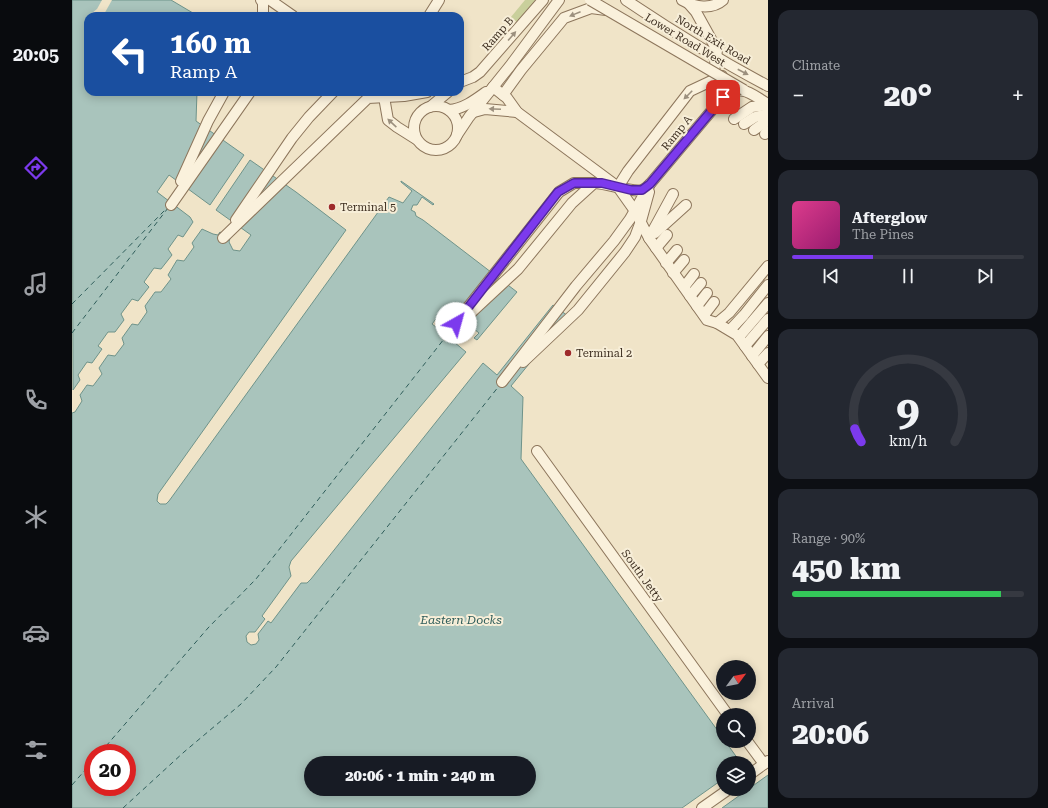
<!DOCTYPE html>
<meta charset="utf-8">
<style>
:root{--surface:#171b24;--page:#242831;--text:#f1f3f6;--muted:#9ea1a6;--line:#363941;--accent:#7c3aed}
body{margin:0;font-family:"Roboto Serif",serif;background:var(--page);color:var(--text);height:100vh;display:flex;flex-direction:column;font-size:15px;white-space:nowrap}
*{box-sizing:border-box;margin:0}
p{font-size:13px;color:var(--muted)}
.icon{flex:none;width:22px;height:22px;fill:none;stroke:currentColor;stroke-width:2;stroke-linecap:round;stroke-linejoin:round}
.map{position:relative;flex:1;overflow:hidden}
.details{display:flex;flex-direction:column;gap:10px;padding:10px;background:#0d0f14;width:280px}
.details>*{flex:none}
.top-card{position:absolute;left:12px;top:12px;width:380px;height:84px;border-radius:12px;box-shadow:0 2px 10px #0003;background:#1a4fa0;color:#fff;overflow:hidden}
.needle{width:26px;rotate:58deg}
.tools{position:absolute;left:644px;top:660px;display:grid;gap:8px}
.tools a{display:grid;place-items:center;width:40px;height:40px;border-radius:50%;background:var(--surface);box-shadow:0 2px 10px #0003;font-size:20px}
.speed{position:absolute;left:12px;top:744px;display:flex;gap:8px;font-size:20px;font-weight:700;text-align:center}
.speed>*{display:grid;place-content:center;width:52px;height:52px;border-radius:50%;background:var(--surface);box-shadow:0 2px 10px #0003;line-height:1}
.speed .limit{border:6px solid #d22;background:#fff;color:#111}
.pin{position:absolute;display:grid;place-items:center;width:34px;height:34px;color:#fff;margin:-17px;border-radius:8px;box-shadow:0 2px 6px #0006}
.me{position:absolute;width:44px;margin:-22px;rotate:38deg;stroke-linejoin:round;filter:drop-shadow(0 0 3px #0008)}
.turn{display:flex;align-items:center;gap:14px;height:84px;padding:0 20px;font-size:18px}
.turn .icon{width:52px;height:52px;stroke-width:2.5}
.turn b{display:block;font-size:28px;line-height:34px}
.big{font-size:30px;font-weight:800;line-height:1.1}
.details .card{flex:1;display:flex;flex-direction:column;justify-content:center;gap:6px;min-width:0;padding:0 14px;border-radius:12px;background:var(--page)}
.details .dial{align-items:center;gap:0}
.dial svg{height:104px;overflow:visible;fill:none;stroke:var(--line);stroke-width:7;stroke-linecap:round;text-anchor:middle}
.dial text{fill:var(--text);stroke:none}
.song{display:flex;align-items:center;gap:12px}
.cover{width:48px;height:48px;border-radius:6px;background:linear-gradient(135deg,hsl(330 70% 55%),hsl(320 70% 35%))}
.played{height:4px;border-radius:2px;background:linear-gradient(90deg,var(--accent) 35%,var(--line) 35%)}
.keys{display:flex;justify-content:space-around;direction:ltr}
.heat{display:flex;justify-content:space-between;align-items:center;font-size:22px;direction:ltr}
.charge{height:6px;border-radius:3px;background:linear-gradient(90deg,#34c759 90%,var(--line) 0)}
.trip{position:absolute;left:232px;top:756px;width:232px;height:40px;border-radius:20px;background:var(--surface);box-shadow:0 2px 10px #0003;font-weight:800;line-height:40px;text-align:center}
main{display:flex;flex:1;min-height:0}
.tab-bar{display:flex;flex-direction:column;width:72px;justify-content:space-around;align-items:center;background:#090b0e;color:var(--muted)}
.tab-bar .icon{width:28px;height:28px}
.tab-bar .current{color:var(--accent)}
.tab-bar b{font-size:18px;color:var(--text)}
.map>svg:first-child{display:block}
.green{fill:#c9cf9b}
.water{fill:#a9c4bc;stroke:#6f938a;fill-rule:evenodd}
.pier{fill:#f0e4c8}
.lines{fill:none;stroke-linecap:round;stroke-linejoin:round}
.ferry{stroke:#2f5d5a;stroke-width:1;stroke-dasharray:5 4;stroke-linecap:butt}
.minor-casing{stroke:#8d765c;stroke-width:12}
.minor{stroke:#faf1dc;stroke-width:10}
.minor-bridge-casing{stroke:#8d765c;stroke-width:12;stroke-linecap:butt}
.minor-bridge{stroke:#faf1dc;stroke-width:10}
.oneway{fill:#9c907e}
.route-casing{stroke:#51269a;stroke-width:10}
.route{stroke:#7c3aed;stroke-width:7}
.poi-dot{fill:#9e2a2b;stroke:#f7eed8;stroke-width:1.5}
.labels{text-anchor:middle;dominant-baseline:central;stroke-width:4;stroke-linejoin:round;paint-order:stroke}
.street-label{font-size:11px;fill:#3d2e20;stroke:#f7eed8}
.poi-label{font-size:11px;fill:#3d2e20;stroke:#f7eed8;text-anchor:start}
.water-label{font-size:12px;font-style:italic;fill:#2f5d5a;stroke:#f7eed8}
</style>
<main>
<nav class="tab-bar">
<b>20:05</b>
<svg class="icon current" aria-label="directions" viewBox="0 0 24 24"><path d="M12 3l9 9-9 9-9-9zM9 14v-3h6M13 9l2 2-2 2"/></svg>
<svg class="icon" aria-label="music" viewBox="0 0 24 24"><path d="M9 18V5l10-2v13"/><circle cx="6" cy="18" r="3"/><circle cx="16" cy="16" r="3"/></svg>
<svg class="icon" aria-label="phone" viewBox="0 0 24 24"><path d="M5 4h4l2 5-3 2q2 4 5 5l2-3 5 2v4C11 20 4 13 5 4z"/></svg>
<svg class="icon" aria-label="climate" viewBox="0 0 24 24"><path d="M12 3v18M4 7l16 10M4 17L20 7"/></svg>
<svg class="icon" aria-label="car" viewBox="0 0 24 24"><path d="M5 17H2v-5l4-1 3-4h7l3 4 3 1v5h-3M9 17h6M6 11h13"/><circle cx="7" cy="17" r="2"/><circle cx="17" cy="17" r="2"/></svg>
<svg class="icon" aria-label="filters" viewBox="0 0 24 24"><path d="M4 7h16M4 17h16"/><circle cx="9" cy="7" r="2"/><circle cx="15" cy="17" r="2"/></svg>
</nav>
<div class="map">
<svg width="696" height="808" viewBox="0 0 696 808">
<rect width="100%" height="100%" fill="#f0e4c8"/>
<path class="green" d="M453,0H474L475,1L453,29L439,17Z"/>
<g class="water">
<path d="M0,0H99L126,16H16V92H125L124,121L172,155L138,205L97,175L85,192L118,217L121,222L111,237L106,235L96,249L100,255L89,269L82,268L72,282L77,287L66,301L60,299L49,314L52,320L43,332H36L26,346L30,349L20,363L15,362L6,375L8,380L1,390Z"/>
<path d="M178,160L224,192L274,230L86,494L85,501L88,504H94L97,501L317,197L331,203L340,191L329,182V181L362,204L361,205L350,197L345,205H341L339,210L343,212L344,216L351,220L445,292L405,340L402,338L407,333L397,325L394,326L380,316L381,312L374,306L360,324L368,330L372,329L382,337V342L394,352L219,561L217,567L219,576L190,616L193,619L183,632H177L174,636L175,642L179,645L184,644L187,640L186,634L196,621L199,623L229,583H235L239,579L411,363L425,375L481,305L496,316L439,386L451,397L449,459L651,738V741H653L666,759L665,763H651V779L610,808H0V413L3,412L10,401L8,395L15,385L21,386L30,374L27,368L36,355L43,356L52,344L50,338L60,324L66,325L75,312L73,306L83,292H89L99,279L96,275L105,260L112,261L122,247L120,243L130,229L141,234L146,235L148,232L158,238L157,242L161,250L168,251L179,235L144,210ZM21,753H55V787H21ZM239,763H457V789H239Z"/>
<path d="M696,775V808H650Z"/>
</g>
<path class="pier" d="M30,0H40L31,16H16L25,9Z"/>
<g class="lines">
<g class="ferry">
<path d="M0,304L95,208"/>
<path d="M0,333L96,208"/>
<path d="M28,753L136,628L184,579L372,339"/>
<path d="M0,785L21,761"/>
<path d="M51,808L112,752L169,704L204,667L427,386"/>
</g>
<defs>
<g id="minor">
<path d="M189,0L191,3V16"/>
<path d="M198,0L221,16"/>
<path d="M554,0C600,31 647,60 696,86"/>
<path d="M610,0C622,7 640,10 651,0"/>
<path d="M617,4L624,12L645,50L642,72"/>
<path d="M357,16L367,0"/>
<path d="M388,82L401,77L408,72L471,0"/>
<path d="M421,87L435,98L445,112L546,187L563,211L577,238L635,320L645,323L665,335L696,378"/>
<path d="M431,95L449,70L492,18L519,8L534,10"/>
<path d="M312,97L316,120L325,127L344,139"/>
<circle cx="364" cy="128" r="22"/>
<path d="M358,107L376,92"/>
<path d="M377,110C391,109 403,100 414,92"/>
<path d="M402,112L413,109L445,112"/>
<path d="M662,119L680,107L696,105"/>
<path d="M672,124L683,117L696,114"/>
<path d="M682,130L696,120"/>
<path d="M693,134L696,131"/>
<path d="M385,135L397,117L438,66L487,0"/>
<path d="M109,181L136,121L152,92"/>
<path d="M546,187L556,171L618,91L650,76"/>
<path d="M99,205L178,92"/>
<path d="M164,220L220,138L237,117L261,92"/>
<path d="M583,233L614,205"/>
<path d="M151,238L296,98L332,96L355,92"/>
<path d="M577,238L601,194"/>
<path d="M584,248L595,235"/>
<path d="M594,263L605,250"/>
<path d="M601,273L612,260"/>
<path d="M612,287L622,274"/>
<path d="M618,296L629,283"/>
<path d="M625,306L635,293"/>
<path d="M393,311L487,192L502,183H522"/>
<path d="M632,315L642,302"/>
<path d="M645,323L657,313L696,266"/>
<path d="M658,330L672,315L696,285"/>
<path d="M375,335L446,269L500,203L522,183C534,183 561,193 570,190C573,189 576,186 578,184"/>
<path d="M667,337L696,303"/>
<path d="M673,346L696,319"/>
<path d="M680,356L696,336"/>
<path d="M451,362L506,310L553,252L563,237L569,221L577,192"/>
<path d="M686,364L696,353"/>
<path d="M430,382L504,286L542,241L558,219L578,184L651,97C672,84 677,93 696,104"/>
<path d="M465,451L656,715"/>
<path d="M675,741L692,764"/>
<path d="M677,775L696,761"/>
<path d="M630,808L657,789"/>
</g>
</defs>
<use href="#minor" class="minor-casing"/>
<use href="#minor" class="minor"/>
<defs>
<path id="minor-bridge" d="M518,0L672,90"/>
</defs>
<use href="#minor-bridge" class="minor-bridge-casing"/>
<use href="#minor-bridge" class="minor-bridge"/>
</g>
<defs><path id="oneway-solid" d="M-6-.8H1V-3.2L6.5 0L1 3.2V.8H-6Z"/></defs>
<g class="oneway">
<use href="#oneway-solid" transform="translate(503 14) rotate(158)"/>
<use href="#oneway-solid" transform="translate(440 36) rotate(-49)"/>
<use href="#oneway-solid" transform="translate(671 72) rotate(28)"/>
<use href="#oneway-solid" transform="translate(616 95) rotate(135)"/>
<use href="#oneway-solid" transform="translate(423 109) rotate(-177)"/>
<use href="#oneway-solid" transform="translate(320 123) rotate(-137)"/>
</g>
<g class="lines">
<defs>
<path id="route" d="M384,323L486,192L502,183H530L559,190H570L578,184L651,97"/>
</defs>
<use href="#route" class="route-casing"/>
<use href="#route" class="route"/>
</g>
<g class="poi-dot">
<circle cx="260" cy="207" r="4"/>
<circle cx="496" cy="353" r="4"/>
</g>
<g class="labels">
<g class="street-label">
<text transform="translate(426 34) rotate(-49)">Ramp B</text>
<text transform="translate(613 40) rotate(31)">Lower Road West</text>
<text transform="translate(641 40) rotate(31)">North Exit Road</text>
<text transform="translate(605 133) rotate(-51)">Ramp A</text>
<text transform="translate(570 576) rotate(54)">South Jetty</text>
</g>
<g class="poi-label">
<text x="268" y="207">Terminal 5</text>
<text x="504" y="353">Terminal 2</text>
</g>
<g class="water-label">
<text x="389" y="620">Eastern Docks</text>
</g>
</g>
</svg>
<div class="tools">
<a><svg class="needle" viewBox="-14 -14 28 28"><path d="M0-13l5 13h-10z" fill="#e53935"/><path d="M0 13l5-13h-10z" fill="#9ea1a6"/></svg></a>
<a><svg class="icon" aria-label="search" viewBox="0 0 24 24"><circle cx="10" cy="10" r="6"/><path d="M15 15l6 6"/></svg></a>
<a><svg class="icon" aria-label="layers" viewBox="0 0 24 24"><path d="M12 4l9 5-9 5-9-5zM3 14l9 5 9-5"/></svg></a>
</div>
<div class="speed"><div class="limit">20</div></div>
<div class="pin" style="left:651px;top:97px;background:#d93025"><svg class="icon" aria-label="arrive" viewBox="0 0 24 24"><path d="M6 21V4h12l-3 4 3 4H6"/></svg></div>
<svg class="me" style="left:384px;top:323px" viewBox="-20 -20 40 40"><circle r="19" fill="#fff"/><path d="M0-13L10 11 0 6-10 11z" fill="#7c3aed"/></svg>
<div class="trip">20:06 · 1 min · 240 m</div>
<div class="top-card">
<div class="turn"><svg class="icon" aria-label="left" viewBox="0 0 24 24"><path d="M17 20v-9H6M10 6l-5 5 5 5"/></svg><div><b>160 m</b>Ramp A</div></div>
</div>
</div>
<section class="details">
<div class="card"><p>Climate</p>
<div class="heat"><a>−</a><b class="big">20°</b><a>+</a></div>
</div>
<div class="card">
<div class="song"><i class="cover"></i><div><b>Afterglow</b><p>The Pines</p></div></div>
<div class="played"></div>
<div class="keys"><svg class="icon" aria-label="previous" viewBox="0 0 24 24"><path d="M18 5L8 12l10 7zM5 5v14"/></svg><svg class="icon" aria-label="pause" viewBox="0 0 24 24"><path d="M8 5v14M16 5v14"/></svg><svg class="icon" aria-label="next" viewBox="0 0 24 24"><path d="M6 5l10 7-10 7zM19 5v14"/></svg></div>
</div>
<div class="card dial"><svg viewBox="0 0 100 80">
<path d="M14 69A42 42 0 1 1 86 69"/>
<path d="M14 69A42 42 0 0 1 9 59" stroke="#7c3aed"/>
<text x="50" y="56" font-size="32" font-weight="700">9</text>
<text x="50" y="72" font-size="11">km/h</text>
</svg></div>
<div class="card"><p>Range · 90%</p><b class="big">450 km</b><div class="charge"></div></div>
<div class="card"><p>Arrival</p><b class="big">20:06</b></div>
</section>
</main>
